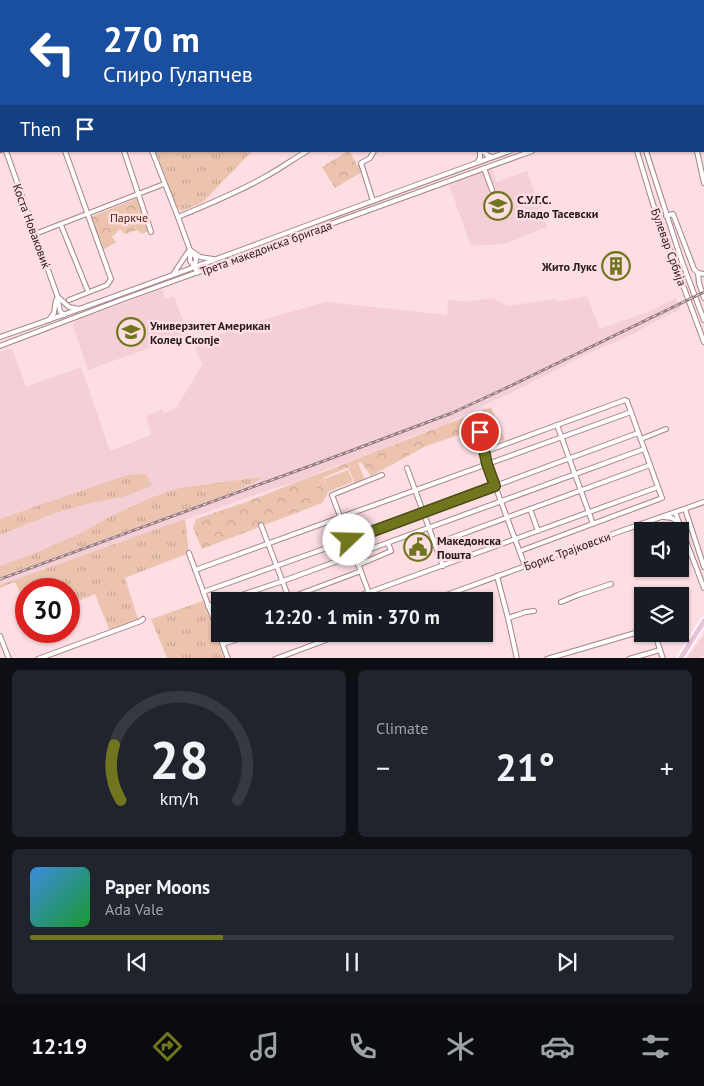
<!DOCTYPE html>
<meta charset="utf-8">
<style>
:root{--surface:#171b24;--page:#20242c;--text:#f1f3f6;--muted:#9ea1a6;--line:#363941;--accent:#71761e}
body{margin:0;font-family:"PT Sans",sans-serif;background:var(--page);color:var(--text);height:100vh;display:flex;flex-direction:column;font-size:19px;white-space:nowrap}
*{box-sizing:border-box;margin:0}
p{font-size:16px;color:var(--muted)}
.icon{flex:none;width:28px;height:28px;fill:none;stroke:currentColor;stroke-width:2;stroke-linecap:round;stroke-linejoin:round}
.map{position:relative;height:658px;overflow:hidden}
.details{display:flex;flex-direction:column;gap:12px;padding:12px;background:#0d0f14;flex:1}
.details>*{flex:none}
.banner{position:absolute;left:0px;top:0px;width:705px;height:152px;box-shadow:0 1px 4px #0004;background:#1a4fa0;color:#fff;overflow:hidden}
.tools{position:absolute;left:634px;top:522px;display:grid;gap:10px}
.tools a{display:grid;place-items:center;width:55px;height:55px;border-radius:0px;background:var(--surface);box-shadow:0 1px 4px #0004;font-size:25px}
.speed{position:absolute;left:15px;top:578px;display:flex;gap:10px;font-size:25px;font-weight:700;text-align:center}
.speed>*{display:grid;place-content:center;width:65px;height:65px;border-radius:50%;background:var(--surface);box-shadow:0 1px 4px #0004;line-height:1}
.speed .limit{border:8px solid #d22;background:#fff;color:#111}
.pin{position:absolute;display:grid;place-items:center;width:42px;height:42px;color:#fff;margin:-21px;border:2px solid #fff;border-radius:50%;box-shadow:0 1px 5px #0007}
.me{position:absolute;width:55px;margin:-28px;rotate:69deg;stroke-linejoin:round;filter:drop-shadow(0 0 4px #0008)}
.turn{display:flex;align-items:center;gap:18px;height:105px;padding:0 20px;font-size:22px}
.turn .icon{width:65px;height:65px;stroke-width:2.5}
.turn b{display:block;font-size:35px;line-height:42px}
.then{display:flex;align-items:center;height:48px;padding:0 20px;background:#0003;gap:10px;font-size:19px}
.big{font-size:38px;font-weight:700;line-height:1.1}
.details .card{flex:1;display:flex;flex-direction:column;justify-content:center;gap:8px;min-width:0;padding:0 18px;border-radius:8px;background:var(--page)}
.details .dial{align-items:center;gap:0}
.dial svg{height:130px;overflow:visible;fill:none;stroke:var(--line);stroke-width:7;stroke-linecap:round;text-anchor:middle}
.dial text{fill:var(--text);stroke:none}
.song{display:flex;align-items:center;gap:15px}
.cover{width:60px;height:60px;border-radius:8px;background:linear-gradient(135deg,hsl(210 70% 55%),hsl(130 70% 35%))}
.played{height:5px;border-radius:2px;background:linear-gradient(90deg,var(--accent) 30%,var(--line) 30%)}
.keys{display:flex;justify-content:space-around;direction:ltr}
.heat{display:flex;justify-content:space-between;align-items:center;font-size:28px;direction:ltr}
.details .tiles{flex:1;display:grid;gap:12px;grid-template-columns:1fr 1fr}
.card:last-child{grid-column:span 2}
.trip{position:absolute;left:211px;top:592px;width:282px;height:50px;border-radius:0px;background:var(--surface);box-shadow:0 1px 4px #0004;font-weight:700;line-height:50px;text-align:center}
.tab-bar{display:flex;height:80px;justify-content:space-around;align-items:center;background:#090b0e;color:var(--muted)}
.tab-bar .icon{width:35px;height:35px}
.tab-bar .on{color:var(--accent)}
.tab-bar b{font-size:22px;color:var(--text)}
.map>svg:first-child{display:block}
.built{fill:#f5cfd6}
.grass{fill:url(#grass-tufts)}
.park{fill:url(#park-crowns)}
.pitch{fill:#ebc3ae}
.lines{fill:none;stroke-linecap:round;stroke-linejoin:round}
.minor-casing{stroke:#a58389;stroke-width:6}
.major-casing{stroke:#fff;stroke-width:8}
.minor{stroke:#fff;stroke-width:4}
.major{stroke:#e9c1d8;stroke-width:5}
.rail-casing{stroke:#968083;stroke-width:3}
.rail{stroke:#fddee3;stroke-width:1;stroke-dasharray:4;stroke-linecap:butt}
.route-casing{stroke:#494d14;stroke-width:12}
.route{stroke:#71761e;stroke-width:9}
.labels{text-anchor:middle;dominant-baseline:central;stroke-width:5;stroke-linejoin:round;paint-order:stroke}
.poi-label{font-size:12px;font-weight:bold;fill:#271a1c;stroke:#fddee3;text-anchor:start}
.park-label{font-size:12px;fill:#4d250d;stroke:#fddee3}
.street-label{font-size:12px;fill:#271a1c;stroke:#fddee3}
</style>
<div class="map">
<svg width="704" height="659" viewBox="0 0 704 659">
<defs>
<pattern id="grass-tufts" width="24" height="20" patternUnits="userSpaceOnUse" patternTransform="scale(1.25)"><rect width="24" height="20" fill="#ebc3ae"/><path d="M3 7l-1-3M5 7V3M7 7l1-3M15 17l-1-3M17 17v-4M19 17l1-3" fill="none" stroke="#caa795"/></pattern>
<pattern id="park-crowns" width="20" height="18" patternUnits="userSpaceOnUse" patternTransform="scale(1.25)"><rect width="20" height="18" fill="#ebc3ae"/><path d="M2 6a3 3 0 1 1 6 0M12 15a3 3 0 1 1 6 0" fill="none" stroke="#caa795"/></pattern>
</defs>
<rect width="100%" height="100%" fill="#fddee3"/>
<g class="built">
<path d="M492,169L497,182L527,171L547,227L504,244L471,246L449,185Z"/>
<path d="M162,289L165,299L174,296L188,334L88,370L73,326V323L78,320Z"/>
<path d="M587,296L600,329L646,313L676,298L681,309L650,324L635,333L585,355L515,391L467,413L443,426L408,438L384,449L330,468L296,483L278,487L0,585V352L12,348L26,387L81,367L110,451L151,435L146,416L162,409L164,413L176,408L202,365L194,344L241,326L326,302L447,315L448,300L469,302L492,298L508,306L554,299L558,302Z"/>
<path d="M704,634V656L697,658H687Z"/>
</g>
<g class="grass">
<path d="M155,151H252L203,202L182,211L180,210L177,207Z"/>
<path d="M146,474L152,486L122,497L86,504L52,514L0,535V519L127,475Z"/>
<path d="M262,477L257,481L225,495L0,577V566L38,552L81,533L113,515L153,497L180,488Z"/>
<path d="M185,519L189,553L125,578L139,622L109,629L95,594L69,605V589H26V604L15,582L0,588V585Z"/>
<path d="M203,601L224,658H167L151,619Z"/>
</g>
<g class="park">
<path d="M348,151H349L362,172L335,188L322,167Z"/>
<path d="M138,198L150,231L141,234L137,230L125,234L120,229L112,237L116,242L103,250L91,217Z"/>
<path d="M491,407L505,440L491,445L482,427L426,446L371,476L361,462L323,478L329,491L322,503L202,549L193,528L196,519L246,502Z"/>
</g>
<g class="pitch">
<path d="M358,463L365,480L355,484L348,467Z"/>
<path d="M348,470L353,482L329,491L324,479Z"/>
<path d="M312,477L321,494L310,499L302,482Z"/>
</g>
<g class="lines">
<defs>
<g id="minor">
<path d="M12,0V1"/>
<path d="M93,0L94,1"/>
<path d="M479,0V1"/>
<path d="M609,0L610,1"/>
<path d="M618,0V1"/>
<path d="M663,0L664,1"/>
<path d="M162,1V0"/>
<path d="M0,40L1,39"/>
<path d="M0,119H1"/>
<path d="M0,143L1,144"/>
<path d="M0,149L1,150"/>
<path d="M6,151L57,295L60,311L64,315"/>
<path d="M65,151L111,279L107,285L69,300"/>
<path d="M124,151L151,232"/>
<path d="M152,151L178,217L190,250V261L195,267"/>
<path d="M483,151L487,155L492,157"/>
<path d="M637,151L653,204L704,342"/>
<path d="M646,151L682,262L704,320"/>
<path d="M697,151L704,183"/>
<path d="M477,163L480,158V151"/>
<path d="M484,168L492,190"/>
<path d="M373,201L361,163L370,158L374,151"/>
<path d="M666,216L673,214L694,269L698,273L704,274"/>
<path d="M178,217C207,205 236,193 263,178C278,170 292,160 307,151"/>
<path d="M61,225L87,289"/>
<path d="M35,234L164,184"/>
<path d="M190,250L200,257L213,259"/>
<path d="M193,254L196,258L195,267L197,273"/>
<path d="M174,273L188,252"/>
<path d="M698,273L699,283L704,298"/>
<path d="M58,297L69,307L79,309"/>
<path d="M49,320L54,313L56,300"/>
<path d="M0,337C171,278 339,212 510,151"/>
<path d="M0,346L121,300L532,151"/>
<path d="M557,425L593,524"/>
<path d="M480,432L487,464L525,566"/>
<path d="M641,439L666,429"/>
<path d="M484,452L625,400L627,401L658,487L662,498L520,551"/>
<path d="M407,468L443,566"/>
<path d="M530,509L538,531"/>
<path d="M685,509L704,567"/>
<path d="M675,512L704,588"/>
<path d="M664,517L672,518L680,524"/>
<path d="M261,525L290,601"/>
<path d="M435,544L650,465"/>
<path d="M189,553L228,659"/>
<path d="M358,565L391,551L388,543"/>
<path d="M195,570L631,412"/>
<path d="M497,576L508,618L517,659"/>
<path d="M203,592L349,540L638,433"/>
<path d="M224,601L283,581L644,449"/>
<path d="M281,601L361,571"/>
<path d="M345,601L658,487"/>
<path d="M372,601L332,495L382,475"/>
<path d="M430,601L621,531L704,502"/>
<path d="M561,602L578,595L611,584"/>
<path d="M208,606L220,602"/>
<path d="M508,618L526,612L534,611"/>
<path d="M655,634L663,659"/>
<path d="M0,636L9,659"/>
<path d="M223,644L252,634"/>
<path d="M38,659L141,621L143,619"/>
<path d="M275,659L342,634"/>
<path d="M547,659L642,631"/>
<path d="M629,659L660,650"/>
</g>
<path id="major" d="M680,659L704,621"/>
</defs>
<use href="#minor" class="minor-casing"/>
<use href="#major" class="major-casing"/>
<use href="#minor" class="minor"/>
<use href="#major" class="major"/>
<defs>
<path id="rail" d="M0,579L321,462L452,413L504,389L704,292"/>
</defs>
<use href="#rail" class="rail-casing"/>
<use href="#rail" class="rail"/>
</g>
<g class="lines">
<defs>
<path id="route" d="M349,540L495,486L487,464L480,432"/>
</defs>
<use href="#route" class="route-casing"/>
<use href="#route" class="route"/>
</g>
<defs>
<symbol id="school-ring" viewBox="-11 -11 22 22"><circle r="9.5" fill="#fddee3" stroke="#71761e" stroke-width="1.5"/><path d="M0-5L7-2L0 1L-7-2ZM-4 1L0 2.5L4 1V4Q0 6-4 4Z" fill="#71761e"/></symbol>
<symbol id="building-ring" viewBox="-11 -11 22 22"><circle r="9.5" fill="#fddee3" stroke="#71761e" stroke-width="1.5"/><path d="M-4-6H4V6H1V3H-1V6H-4ZM-2.5-4.3h1.7v1.8h-1.7ZM.8-4.3h1.7v1.8H.8ZM-2.5-1h1.7V.8h-1.7ZM.8-1h1.7V.8H.8Z" fill="#71761e"/></symbol>
<symbol id="university-ring" viewBox="-11 -11 22 22"><circle r="9.5" fill="#fddee3" stroke="#71761e" stroke-width="1.5"/><path d="M0-5L7-2L0 1L-7-2ZM-4 1L0 2.5L4 1V4Q0 6-4 4Z" fill="#71761e"/></symbol>
<symbol id="civic-ring" viewBox="-11 -11 22 22"><circle r="9.5" fill="#fddee3" stroke="#71761e" stroke-width="1.5"/><path d="M-.6-6.5H3V-4.5H.6V-3L4-1V1h2V6H-6V1h2V-1L-.6-3ZM-1.2 2.5V6h2.4V2.5Z" fill="#71761e"/></symbol>
</defs>
<g fill-rule="evenodd">
<use href="#school-ring" x="482" y="190" width="32" height="32"/>
<use href="#building-ring" x="600" y="250" width="32" height="32"/>
<use href="#university-ring" x="115" y="316" width="32" height="32"/>
<use href="#civic-ring" x="402" y="531" width="32" height="32"/>
</g>
<g class="labels">
<g class="poi-label">
<text x="517" y="199">С.У.Г.С.<tspan x="517" dy="14">Владо Тасевски</tspan></text>
<text x="597" y="266" text-anchor="end">Жито Лукс</text>
<text x="150" y="325">Универзитет Американ<tspan x="150" dy="14">Колеџ Скопје</tspan></text>
<text x="437" y="540">Македонска<tspan x="437" dy="14">Пошта</tspan></text>
</g>
<g class="park-label">
<text x="129" y="217">Паркче</text>
</g>
<g class="street-label">
<text transform="translate(32 226) rotate(70)">Коста Новаковиќ</text>
<text transform="translate(669 247) rotate(70)">Булевар Србија</text>
<text transform="translate(266 248) rotate(-20)">Трета македонска бригада</text>
<text transform="translate(567 551) rotate(-20)">Борис Трајковски</text>
</g>
</g>
</svg>
<div class="tools">
<a><svg class="icon" aria-label="sound" viewBox="0 0 24 24"><path d="M4 9h4l5-4v14l-5-4H4zM17 9q2 3 0 6"/></svg></a>
<a><svg class="icon" aria-label="layers" viewBox="0 0 24 24"><path d="M12 4l9 5-9 5-9-5zM3 14l9 5 9-5"/></svg></a>
</div>
<div class="speed"><div class="limit">30</div></div>
<div class="pin" style="left:480px;top:432px;background:#d93025"><svg class="icon" aria-label="arrive" viewBox="0 0 24 24"><path d="M6 21V4h12l-3 4 3 4H6"/></svg></div>
<svg class="me" style="left:349px;top:540px" viewBox="-20 -20 40 40"><circle r="19" fill="#fff"/><path d="M0-13L10 11 0 6-10 11z" fill="#71761e"/></svg>
<div class="trip">12:20 · 1 min · 370 m</div>
<div class="banner">
<div class="turn"><svg class="icon" aria-label="left" viewBox="0 0 24 24"><path d="M17 20v-9H6M10 6l-5 5 5 5"/></svg><div><b>270 m</b>Спиро Гулапчев</div></div>
<div class="then">Then<svg class="icon" aria-label="arrive" viewBox="0 0 24 24"><path d="M6 21V4h12l-3 4 3 4H6"/></svg></div>
</div>
</div>
<section class="details">
<div class="tiles">
<div class="card dial"><svg viewBox="0 0 100 80">
<path d="M14 69A42 42 0 1 1 86 69"/>
<path d="M14 69A42 42 0 0 1 10 35" stroke="#71761e"/>
<text x="50" y="56" font-size="32" font-weight="700">28</text>
<text x="50" y="72" font-size="11">km/h</text>
</svg></div>
<div class="card"><p>Climate</p>
<div class="heat"><a>−</a><b class="big">21°</b><a>+</a></div>
</div>
<div class="card">
<div class="song"><i class="cover"></i><div><b>Paper Moons</b><p>Ada Vale</p></div></div>
<div class="played"></div>
<div class="keys"><svg class="icon" aria-label="previous" viewBox="0 0 24 24"><path d="M18 5L8 12l10 7zM5 5v14"/></svg><svg class="icon" aria-label="pause" viewBox="0 0 24 24"><path d="M8 5v14M16 5v14"/></svg><svg class="icon" aria-label="next" viewBox="0 0 24 24"><path d="M6 5l10 7-10 7zM19 5v14"/></svg></div>
</div>
</div>
</section>
<nav class="tab-bar">
<b>12:19</b>
<svg class="icon on" aria-label="directions" viewBox="0 0 24 24"><path d="M12 3l9 9-9 9-9-9zM9 14v-3h6M13 9l2 2-2 2"/></svg>
<svg class="icon" aria-label="music" viewBox="0 0 24 24"><path d="M9 18V5l10-2v13"/><circle cx="6" cy="18" r="3"/><circle cx="16" cy="16" r="3"/></svg>
<svg class="icon" aria-label="phone" viewBox="0 0 24 24"><path d="M5 4h4l2 5-3 2q2 4 5 5l2-3 5 2v4C11 20 4 13 5 4z"/></svg>
<svg class="icon" aria-label="climate" viewBox="0 0 24 24"><path d="M12 3v18M4 7l16 10M4 17L20 7"/></svg>
<svg class="icon" aria-label="car" viewBox="0 0 24 24"><path d="M5 17H2v-5l4-1 3-4h7l3 4 3 1v5h-3M9 17h6M6 11h13"/><circle cx="7" cy="17" r="2"/><circle cx="17" cy="17" r="2"/></svg>
<svg class="icon" aria-label="filters" viewBox="0 0 24 24"><path d="M4 7h16M4 17h16"/><circle cx="9" cy="7" r="2"/><circle cx="15" cy="17" r="2"/></svg>
</nav>
